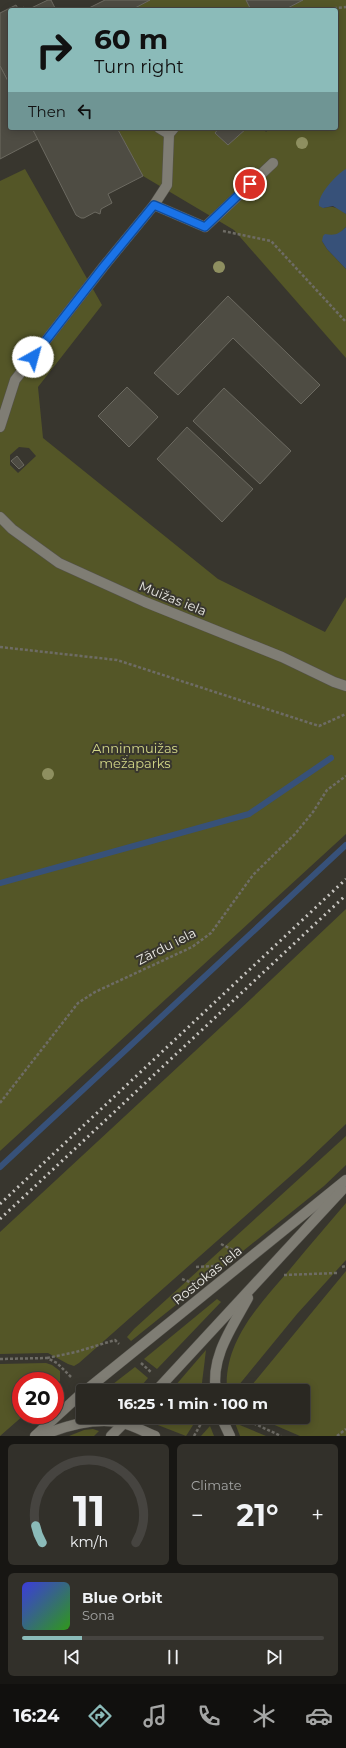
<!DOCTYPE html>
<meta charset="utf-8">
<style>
:root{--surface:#2a2822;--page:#32302a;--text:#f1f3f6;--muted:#a5a6a5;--line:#464440;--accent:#8bbbb9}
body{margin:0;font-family:Montserrat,sans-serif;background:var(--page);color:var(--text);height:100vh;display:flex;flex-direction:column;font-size:15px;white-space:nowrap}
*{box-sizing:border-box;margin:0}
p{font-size:13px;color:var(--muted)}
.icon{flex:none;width:22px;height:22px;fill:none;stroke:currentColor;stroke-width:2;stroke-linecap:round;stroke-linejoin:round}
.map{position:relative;height:1436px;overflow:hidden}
.side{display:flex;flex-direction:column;gap:8px;padding:8px;background:#171613;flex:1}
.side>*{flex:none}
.hud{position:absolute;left:8px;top:8px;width:330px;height:122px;border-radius:4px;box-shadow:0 2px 10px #0003,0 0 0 1px var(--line);background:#8bbbb9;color:#111;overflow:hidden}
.speed{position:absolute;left:12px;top:1372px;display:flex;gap:8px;font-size:20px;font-weight:700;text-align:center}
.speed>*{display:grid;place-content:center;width:52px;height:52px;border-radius:50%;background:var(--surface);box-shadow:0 2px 10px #0003,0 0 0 1px var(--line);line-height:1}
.speed .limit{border:6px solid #d22;background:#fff;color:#111}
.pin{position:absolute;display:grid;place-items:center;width:34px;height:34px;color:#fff;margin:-17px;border:2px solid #fff;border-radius:50%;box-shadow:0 1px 4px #0007}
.me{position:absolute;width:44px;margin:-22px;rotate:38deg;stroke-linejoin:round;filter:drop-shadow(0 0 3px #0008)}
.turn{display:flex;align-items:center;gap:14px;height:84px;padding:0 20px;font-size:18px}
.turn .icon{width:52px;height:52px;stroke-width:2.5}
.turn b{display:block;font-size:28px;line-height:34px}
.then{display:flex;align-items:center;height:38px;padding:0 20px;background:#0003;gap:8px;font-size:15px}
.big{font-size:30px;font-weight:700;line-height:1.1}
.side .widget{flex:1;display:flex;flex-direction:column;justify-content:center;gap:6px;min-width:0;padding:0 14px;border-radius:6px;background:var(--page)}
.side .dial{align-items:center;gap:0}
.dial svg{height:104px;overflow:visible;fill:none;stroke:var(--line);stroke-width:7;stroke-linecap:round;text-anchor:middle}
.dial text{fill:var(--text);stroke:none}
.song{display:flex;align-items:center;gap:12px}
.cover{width:48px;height:48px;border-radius:6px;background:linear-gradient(135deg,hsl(240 70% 55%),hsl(110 70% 35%))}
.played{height:4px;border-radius:2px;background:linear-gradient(90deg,var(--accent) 20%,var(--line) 20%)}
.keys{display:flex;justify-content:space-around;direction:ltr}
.heat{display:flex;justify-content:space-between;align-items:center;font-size:22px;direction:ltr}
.side .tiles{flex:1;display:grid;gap:8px;grid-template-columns:1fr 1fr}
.widget:last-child{grid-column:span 2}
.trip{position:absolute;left:76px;top:1384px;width:234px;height:40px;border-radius:4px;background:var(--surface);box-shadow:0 2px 10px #0003,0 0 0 1px var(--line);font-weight:700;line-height:40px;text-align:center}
.tabs{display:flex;height:64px;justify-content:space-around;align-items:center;background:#11100e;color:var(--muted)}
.tabs .icon{width:28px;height:28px}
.tabs .on{color:var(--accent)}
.tabs b{font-size:18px;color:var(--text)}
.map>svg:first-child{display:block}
.green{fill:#545627;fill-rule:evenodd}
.water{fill:#375179}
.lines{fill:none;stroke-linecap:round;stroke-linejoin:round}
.stream{stroke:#375179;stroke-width:6}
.building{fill:#4e4c43;stroke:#6c6a61}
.minor-casing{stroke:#54524c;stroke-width:11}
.path{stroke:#6e6c65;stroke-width:2.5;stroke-dasharray:3 2;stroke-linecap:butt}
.minor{stroke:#7f7d74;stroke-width:10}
.rail{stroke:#c8c6c1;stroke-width:3;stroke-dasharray:2 4;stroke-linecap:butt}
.tree{fill:#8e8f60}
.route-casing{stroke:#114b97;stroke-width:10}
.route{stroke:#1a73e8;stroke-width:7}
.labels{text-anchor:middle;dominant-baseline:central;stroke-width:4;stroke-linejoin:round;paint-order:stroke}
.street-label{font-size:13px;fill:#ebeae5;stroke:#38362e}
.park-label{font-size:13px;fill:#d4d888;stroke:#38362e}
</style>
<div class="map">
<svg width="346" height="1436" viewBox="0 0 346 1436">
<rect width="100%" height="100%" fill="#38362e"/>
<g class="green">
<path d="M150,0H246L251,10H137L135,8Z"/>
<path d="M303,0H346V169L323,208C333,206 338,207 346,214V227L340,233L322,241L327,249L346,269V358L234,230L143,176L117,128H219L215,133L228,145L247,128H263L266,132L270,128H336V10H284Z"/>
<path d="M25,169L102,305L38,387L43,438L218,579L325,632L346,597V834L0,1151V181ZM19,447L29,448L36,456L18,473L10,465V455Z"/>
<path d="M346,909V1124L304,1164L79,1363L74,1366L68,1364L48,1353L0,1354V1232L235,1014Z"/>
<path d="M346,1136V1165L324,1186L131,1341L127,1337L134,1329Z"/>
<path d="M346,1203V1260L297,1314L234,1391H227C223,1341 261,1303 291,1268C309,1246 328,1224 346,1203Z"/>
<path d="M346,1271V1436H300L256,1417H303V1391H247Z"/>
<path d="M217,1299L221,1302L157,1369L144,1359Z"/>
<path d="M206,1350L201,1391H181L175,1386Z"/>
<path d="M46,1363L52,1365L60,1371V1381L55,1386V1381H21V1415H24L0,1436V1364Z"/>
<path d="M135,1367L148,1378L137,1391H104Z"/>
<path d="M148,1417H190L195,1422L186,1436L145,1420Z"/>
<path d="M235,1423L266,1436H240Z"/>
<path d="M210,1426L214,1436H201Z"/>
<path d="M93,1429L99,1431L94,1436H69L84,1430Z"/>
</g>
<g class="water">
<path d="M346,169V214L333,206L323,208L319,206C317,195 337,174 346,169Z"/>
<path d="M346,227V269L327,249L322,241L323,236L325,234C335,236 339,234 346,227Z"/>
</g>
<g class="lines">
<g class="stream">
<path d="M0,883L249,814L331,758"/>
<path d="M0,1167L346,845"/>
</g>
</g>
<g class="building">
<path d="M48,0H51L56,10H27Z"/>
<path d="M105,0H150L135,8L137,10H85Z"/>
<path d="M246,0H303L284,10H251Z"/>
<path d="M16,5L19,10L24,7L25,10H10V85L0,66V13Z"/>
<path d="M0,66L10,85V128H32L38,139L0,159Z"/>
<path d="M32,128H117L143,176L108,194L112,203L101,209L100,214L95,212L84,218H81L76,215Z"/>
<path d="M219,128H247L228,145L215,133Z"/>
<path d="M228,296L320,385L301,404L233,338L178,395L154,373Z"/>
<path d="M127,387L158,417L129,447L98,416Z"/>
<path d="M224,388L291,451L260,484L193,421Z"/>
<path d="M187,427L253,489L222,522L157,459Z"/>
<path d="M17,456L24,465L19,469L11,461Z"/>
</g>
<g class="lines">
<defs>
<g id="minor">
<path d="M159,128L169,134L174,128"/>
<path d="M154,205L205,227L273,163"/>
<path d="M0,427L15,380L104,266L154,205L167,185L169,134"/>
<path d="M0,517L12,529L59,563L145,602L282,657L334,682L346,686"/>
<path d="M85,1391L346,1180"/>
<path d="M156,1391L342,1190"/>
<path d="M216,1391C210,1357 233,1326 248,1298"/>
<path d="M221,1417L230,1436"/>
<path d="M35,1436L83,1392"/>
<path d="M41,1436C67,1425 95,1417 123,1423C134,1426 145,1432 155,1436"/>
<path d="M111,1436L130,1417"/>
</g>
</defs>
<use href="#minor" class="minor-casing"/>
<g class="path">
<path d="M319,10L346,7"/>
<path d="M223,231L271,241L346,322"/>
<path d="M0,647L117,660L319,726L346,714"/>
<path d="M0,1103L78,1003L95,992L192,947L211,933L253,875L295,834L313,812L327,790L346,776"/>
<path d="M221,1244L235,1251"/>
<path d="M196,1267L215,1266"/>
<path d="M342,1267L346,1266"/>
<path d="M284,1275L337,1273"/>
<path d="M182,1279L190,1282L195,1281"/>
<path d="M47,1358L76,1352L115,1340L119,1344"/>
<path d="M0,1359L47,1358L57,1363L71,1377"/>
<path d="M141,1363L152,1373"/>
<path d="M240,1417L281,1436"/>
<path d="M194,1436L203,1420H206"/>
<path d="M337,1436L346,1429"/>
</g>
<use href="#minor" class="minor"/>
<g class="rail">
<path d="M0,1204L346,879"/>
<path d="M0,1219L346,895"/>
</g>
</g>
<g class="tree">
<circle cx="302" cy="143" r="6"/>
<circle cx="219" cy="267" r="6"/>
<circle cx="48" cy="774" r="6"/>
</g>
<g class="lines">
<defs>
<path id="route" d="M33,357L104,266L154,205L205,227L250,184"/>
</defs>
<use href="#route" class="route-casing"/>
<use href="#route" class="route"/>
</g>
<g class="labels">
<g class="street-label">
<text transform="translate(173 598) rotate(22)">Muižas iela</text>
<text transform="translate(166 946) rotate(-27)">Zārdu iela</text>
<text transform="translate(207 1275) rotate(-39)">Rostokas iela</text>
</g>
<g class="park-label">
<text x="135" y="748">Anniņmuižas<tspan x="135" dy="15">mežaparks</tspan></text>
</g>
</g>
</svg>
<div class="speed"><div class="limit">20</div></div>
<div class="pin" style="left:250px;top:184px;background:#d93025"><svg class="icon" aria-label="arrive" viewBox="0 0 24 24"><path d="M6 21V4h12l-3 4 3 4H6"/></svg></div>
<svg class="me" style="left:33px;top:357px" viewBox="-20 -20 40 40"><circle r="19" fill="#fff"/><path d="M0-13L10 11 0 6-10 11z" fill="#1a73e8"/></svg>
<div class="trip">16:25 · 1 min · 100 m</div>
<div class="hud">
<div class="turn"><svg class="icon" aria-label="right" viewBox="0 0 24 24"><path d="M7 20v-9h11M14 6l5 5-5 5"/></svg><div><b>60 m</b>Turn right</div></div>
<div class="then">Then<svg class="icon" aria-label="left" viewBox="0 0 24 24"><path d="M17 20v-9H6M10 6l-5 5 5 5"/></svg></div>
</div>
</div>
<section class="side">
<div class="tiles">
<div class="widget dial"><svg viewBox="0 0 100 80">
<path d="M14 69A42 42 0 1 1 86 69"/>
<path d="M14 69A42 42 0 0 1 9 56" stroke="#8bbbb9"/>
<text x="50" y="56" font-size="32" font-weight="700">11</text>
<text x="50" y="72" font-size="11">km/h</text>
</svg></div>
<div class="widget"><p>Climate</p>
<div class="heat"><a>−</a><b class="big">21°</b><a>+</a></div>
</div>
<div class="widget">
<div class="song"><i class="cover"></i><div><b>Blue Orbit</b><p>Sona</p></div></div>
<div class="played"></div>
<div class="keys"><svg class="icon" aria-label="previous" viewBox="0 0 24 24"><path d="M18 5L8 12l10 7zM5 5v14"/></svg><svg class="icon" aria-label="pause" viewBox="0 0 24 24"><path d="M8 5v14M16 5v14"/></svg><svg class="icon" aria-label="next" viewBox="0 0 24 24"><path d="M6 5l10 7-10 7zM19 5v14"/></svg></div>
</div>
</div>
</section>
<nav class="tabs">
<b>16:24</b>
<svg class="icon on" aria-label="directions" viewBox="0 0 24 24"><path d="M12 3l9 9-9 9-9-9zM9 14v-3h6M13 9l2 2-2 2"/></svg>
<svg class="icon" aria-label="music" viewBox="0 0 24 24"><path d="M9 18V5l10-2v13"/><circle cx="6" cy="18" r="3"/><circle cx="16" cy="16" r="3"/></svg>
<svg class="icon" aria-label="phone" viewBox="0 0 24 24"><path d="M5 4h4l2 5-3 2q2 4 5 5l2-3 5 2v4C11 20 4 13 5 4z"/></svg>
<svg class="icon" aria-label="climate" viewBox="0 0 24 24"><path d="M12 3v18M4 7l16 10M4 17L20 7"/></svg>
<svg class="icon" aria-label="car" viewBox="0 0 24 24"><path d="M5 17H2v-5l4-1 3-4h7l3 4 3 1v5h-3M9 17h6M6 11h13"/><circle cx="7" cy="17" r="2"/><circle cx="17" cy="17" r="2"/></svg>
</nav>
